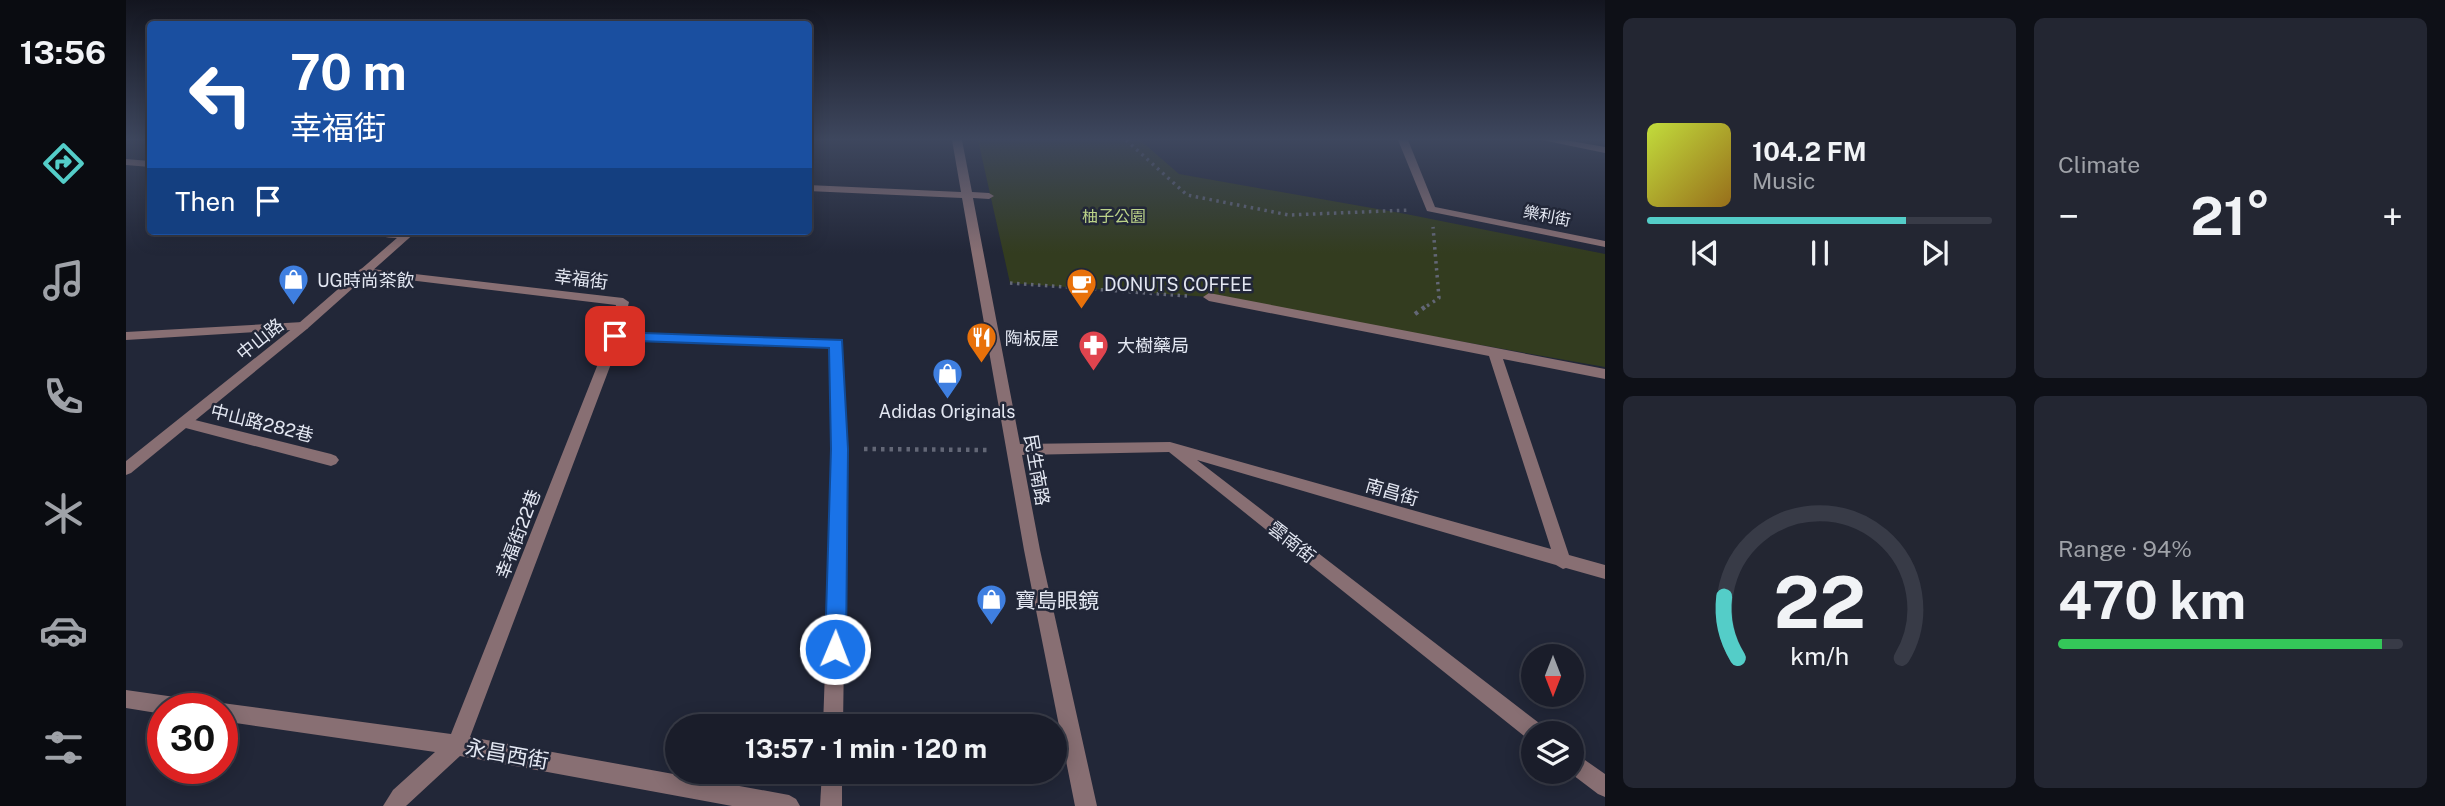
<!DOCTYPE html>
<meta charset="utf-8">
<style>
:root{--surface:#1a1d2a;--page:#232632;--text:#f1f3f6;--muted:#9fa2a8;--line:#383b47;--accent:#54cdc8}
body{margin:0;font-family:"Public Sans","Noto Sans TC",sans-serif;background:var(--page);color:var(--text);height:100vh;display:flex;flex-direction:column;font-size:26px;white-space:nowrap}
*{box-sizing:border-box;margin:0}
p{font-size:23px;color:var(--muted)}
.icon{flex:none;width:38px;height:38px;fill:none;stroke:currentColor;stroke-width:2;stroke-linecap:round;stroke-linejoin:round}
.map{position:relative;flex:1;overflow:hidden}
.side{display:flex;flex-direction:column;gap:18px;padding:18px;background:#0e1017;width:840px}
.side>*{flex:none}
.top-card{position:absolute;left:21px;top:21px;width:665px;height:214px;border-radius:7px;box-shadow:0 4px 18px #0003,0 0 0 2px var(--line);background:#1a4fa0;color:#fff;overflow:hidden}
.needle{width:46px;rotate:180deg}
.controls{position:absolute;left:1395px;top:644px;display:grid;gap:14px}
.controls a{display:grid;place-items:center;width:63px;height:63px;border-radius:50%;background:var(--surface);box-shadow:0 4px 18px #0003,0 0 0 2px var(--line);font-size:35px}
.speed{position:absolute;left:21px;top:693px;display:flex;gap:14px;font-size:35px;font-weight:700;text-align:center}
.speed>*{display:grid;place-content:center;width:91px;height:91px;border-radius:50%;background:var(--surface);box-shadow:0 4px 18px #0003,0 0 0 2px var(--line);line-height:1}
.speed .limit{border:10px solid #d22;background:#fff;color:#111}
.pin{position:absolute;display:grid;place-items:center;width:60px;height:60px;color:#fff;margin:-30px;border-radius:14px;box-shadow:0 4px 10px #0006}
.me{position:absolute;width:77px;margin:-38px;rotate:1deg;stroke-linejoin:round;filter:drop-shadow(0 0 5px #0008)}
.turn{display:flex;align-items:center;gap:24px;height:147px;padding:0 28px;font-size:32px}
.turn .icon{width:91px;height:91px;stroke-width:2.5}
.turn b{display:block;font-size:49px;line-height:60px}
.then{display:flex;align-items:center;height:66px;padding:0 28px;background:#0003;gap:14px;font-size:26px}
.big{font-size:52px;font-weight:700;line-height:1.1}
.side .card{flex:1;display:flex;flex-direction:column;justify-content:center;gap:10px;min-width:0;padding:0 24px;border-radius:10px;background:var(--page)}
.side .dial{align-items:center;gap:0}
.dial svg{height:182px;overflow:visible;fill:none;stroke:var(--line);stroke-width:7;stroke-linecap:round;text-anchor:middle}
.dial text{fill:var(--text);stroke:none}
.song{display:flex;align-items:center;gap:21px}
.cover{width:84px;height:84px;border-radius:10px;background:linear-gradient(135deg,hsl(70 70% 55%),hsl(40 70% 35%))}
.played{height:7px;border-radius:4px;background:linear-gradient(90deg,var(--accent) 75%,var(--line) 75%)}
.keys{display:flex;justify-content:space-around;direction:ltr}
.heat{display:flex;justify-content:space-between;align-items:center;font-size:38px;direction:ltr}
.charge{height:10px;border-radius:5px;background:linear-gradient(90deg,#34c759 94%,var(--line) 0)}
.side .tiles{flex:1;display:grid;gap:18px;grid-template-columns:repeat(2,1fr)}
.trip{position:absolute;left:539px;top:714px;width:402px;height:70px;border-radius:35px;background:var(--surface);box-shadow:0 4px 18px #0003,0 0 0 2px var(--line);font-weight:700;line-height:70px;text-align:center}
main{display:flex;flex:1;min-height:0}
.tabs{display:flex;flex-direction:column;width:126px;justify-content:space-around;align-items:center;background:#0a0c11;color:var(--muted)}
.tabs .icon{width:49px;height:49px}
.tabs .selected{color:var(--accent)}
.tabs b{font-size:32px;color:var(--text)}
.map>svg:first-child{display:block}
.green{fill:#333c1f}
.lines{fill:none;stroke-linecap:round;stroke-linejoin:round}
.path-far1{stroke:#636776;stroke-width:3.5;stroke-dasharray:2.5 4.5;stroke-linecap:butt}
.path{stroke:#636776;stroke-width:4.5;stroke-dasharray:3.5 5;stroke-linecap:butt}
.service{fill:#886f73;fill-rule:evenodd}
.minor{fill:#886f73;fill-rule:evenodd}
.tertiary{fill:#886f73;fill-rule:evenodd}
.route{fill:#1a73e8;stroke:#114b97;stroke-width:2}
.labels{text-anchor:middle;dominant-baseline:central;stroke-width:5;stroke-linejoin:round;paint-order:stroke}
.far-park-label{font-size:16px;fill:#bcd389;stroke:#222738}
.far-street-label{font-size:16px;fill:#e3e7f2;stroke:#222738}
.street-label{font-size:18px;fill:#e3e7f2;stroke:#222738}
.poi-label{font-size:18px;fill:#e3e7f2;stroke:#222738;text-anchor:start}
.near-poi-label{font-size:21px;fill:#e3e7f2;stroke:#222738;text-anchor:start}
.near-street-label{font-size:21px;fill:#e3e7f2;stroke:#222738}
</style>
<main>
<nav class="tabs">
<b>13:56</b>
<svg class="icon selected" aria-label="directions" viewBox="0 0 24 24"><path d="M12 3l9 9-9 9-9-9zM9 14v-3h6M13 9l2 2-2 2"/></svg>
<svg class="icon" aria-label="music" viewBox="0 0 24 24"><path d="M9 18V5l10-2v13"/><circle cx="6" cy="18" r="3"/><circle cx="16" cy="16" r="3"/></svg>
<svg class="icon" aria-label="phone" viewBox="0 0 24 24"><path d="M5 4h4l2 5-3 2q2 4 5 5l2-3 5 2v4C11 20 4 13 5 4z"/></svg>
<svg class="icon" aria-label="climate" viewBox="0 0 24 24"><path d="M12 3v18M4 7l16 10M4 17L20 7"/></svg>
<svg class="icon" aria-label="car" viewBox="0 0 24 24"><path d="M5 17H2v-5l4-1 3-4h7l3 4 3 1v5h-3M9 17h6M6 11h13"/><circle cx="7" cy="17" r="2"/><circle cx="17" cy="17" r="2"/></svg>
<svg class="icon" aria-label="filters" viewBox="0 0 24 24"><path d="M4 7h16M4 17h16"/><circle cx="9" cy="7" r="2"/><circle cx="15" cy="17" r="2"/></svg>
</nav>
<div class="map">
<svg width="1479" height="806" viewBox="0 0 1479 806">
<rect width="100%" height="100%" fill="#222738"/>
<path class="green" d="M852,140H1014L1053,174L1280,214L1479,254V367L1083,297L884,283Z"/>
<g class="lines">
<g class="path-far1">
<path d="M1000,140L1061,195L1163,215L1284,210"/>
<path d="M884,283L1061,296"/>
<path d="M1301,306L1313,298L1307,227"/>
</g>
<g class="path">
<path d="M1289,314L1303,304"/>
<path d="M738,449L862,450"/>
</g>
<path class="service" d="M240,231H275L287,235C277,241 249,237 240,231Z"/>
<g class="minor">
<path d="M826,140H836L846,192L863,193L868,196L863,199L847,198L894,444L1044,442L1425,549L1363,356L1083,301L1077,297L1083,293L1479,369V379L1377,359L1443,555L1479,565V579L1440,568L1437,569L1430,565L1071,460L1417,726L1420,733H1407V742L1403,740L1043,452L896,455L914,550L971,806H949L898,550L836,198L682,191V185L835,192Z"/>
<path d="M1272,140H1282L1309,207L1479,241V247L1301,211Z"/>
<path d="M1416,140H1439L1479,147V153Z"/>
<path d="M0,159L24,161V167L0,165Z"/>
<path d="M237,268L497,298L503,302L496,332L716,340L721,449L717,726H697L707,449L705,347L494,340L344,737L663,795L670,799L674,806H606L334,756L280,806H257L267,790L309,752L96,721V709H88L89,705L96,703L325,734L483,336L490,305L233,274V270Z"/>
<path d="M177,322L181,323L183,326L181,329L0,340V332Z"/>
<path d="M57,417L205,454L210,456L213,460L210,464L205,466L52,426L50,422Z"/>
<path d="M0,690L70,700L77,702L80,709H37V714L0,708Z"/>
<path d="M1446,751L1479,774V797L1472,794L1443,772H1446Z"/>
<path d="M696,772H716V806H694Z"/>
</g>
<path class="tertiary" d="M279,231H291L181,329L5,473L0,475V461L173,323Z"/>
</g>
<linearGradient id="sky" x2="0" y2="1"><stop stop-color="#13151f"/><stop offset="0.55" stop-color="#3e475e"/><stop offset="1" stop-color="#3e475e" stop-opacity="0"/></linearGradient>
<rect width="1479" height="253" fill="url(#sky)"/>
<path class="route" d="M489,332L716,340L722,449L720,649L716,655L709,658L702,655L699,649L705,449L703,348L484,340L482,336Z"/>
<defs>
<symbol id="shop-pin" viewBox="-11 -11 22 30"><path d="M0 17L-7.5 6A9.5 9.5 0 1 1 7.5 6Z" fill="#3f7fe0" stroke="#222738"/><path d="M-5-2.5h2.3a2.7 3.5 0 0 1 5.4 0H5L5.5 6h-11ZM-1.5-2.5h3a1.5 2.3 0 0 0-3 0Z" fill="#fff"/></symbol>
<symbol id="cafe-pin" viewBox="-11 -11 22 30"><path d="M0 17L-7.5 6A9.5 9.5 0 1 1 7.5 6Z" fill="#e8710a" stroke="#222738"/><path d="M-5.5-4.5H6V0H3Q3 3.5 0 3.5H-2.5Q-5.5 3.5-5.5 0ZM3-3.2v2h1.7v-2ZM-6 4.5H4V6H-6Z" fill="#fff"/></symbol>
<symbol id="restaurant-pin" viewBox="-11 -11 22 30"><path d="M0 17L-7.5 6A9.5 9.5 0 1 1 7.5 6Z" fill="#e8710a" stroke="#222738"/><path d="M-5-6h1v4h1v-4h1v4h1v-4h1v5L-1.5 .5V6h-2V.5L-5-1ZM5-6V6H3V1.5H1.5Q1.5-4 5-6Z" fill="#fff"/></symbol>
<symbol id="pharmacy-pin" viewBox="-11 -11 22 30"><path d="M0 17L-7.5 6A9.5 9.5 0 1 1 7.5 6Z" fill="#e0444e" stroke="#222738"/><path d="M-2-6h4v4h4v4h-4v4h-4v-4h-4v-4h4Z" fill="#fff"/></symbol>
</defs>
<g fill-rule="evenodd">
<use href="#shop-pin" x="150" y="262" width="35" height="47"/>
<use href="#cafe-pin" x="938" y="266" width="35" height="47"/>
<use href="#restaurant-pin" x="838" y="320" width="35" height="47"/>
<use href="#pharmacy-pin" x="950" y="328" width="35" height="47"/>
<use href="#shop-pin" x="804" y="356" width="35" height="47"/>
<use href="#shop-pin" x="848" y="582" width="35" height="47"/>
</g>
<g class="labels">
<g class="far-park-label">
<text x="988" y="216">柚子公園</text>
</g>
<g class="far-street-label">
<text transform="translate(1421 216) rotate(11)">樂利街</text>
</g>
<g class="street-label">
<text transform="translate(455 279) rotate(7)">幸福街</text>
<text transform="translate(134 339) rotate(-39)">中山路</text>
<text transform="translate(136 423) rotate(14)">中山路282巷</text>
<text transform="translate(911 470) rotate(80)">民生南路</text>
<text transform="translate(1266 492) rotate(16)">南昌街</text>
<text transform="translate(392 534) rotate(-69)">幸福街22巷</text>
<text transform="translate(1166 542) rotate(38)">雲南街</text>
</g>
<g class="poi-label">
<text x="191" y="280">UG時尚茶飲</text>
<text x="978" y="284">DONUTS COFFEE</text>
<text x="879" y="338">陶板屋</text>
<text x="991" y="345">大樹藥局</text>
<text x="821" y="411" text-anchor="middle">Adidas Originals</text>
</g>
<g class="near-poi-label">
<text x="889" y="600">寶島眼鏡</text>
</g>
<g class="near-street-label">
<text transform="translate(381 754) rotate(10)">永昌西街</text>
</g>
</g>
</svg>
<div class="controls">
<a><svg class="needle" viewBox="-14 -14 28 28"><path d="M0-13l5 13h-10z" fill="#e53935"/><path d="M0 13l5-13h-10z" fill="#9fa2a8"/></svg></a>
<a><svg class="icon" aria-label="layers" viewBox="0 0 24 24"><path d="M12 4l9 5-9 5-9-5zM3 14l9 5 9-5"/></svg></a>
</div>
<div class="speed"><div class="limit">30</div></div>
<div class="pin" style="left:489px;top:336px;background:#d93025"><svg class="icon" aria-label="arrive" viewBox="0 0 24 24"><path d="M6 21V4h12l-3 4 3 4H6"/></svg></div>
<svg class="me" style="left:709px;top:649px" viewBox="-20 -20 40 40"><circle r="17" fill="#1a73e8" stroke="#fff" stroke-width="3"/><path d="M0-11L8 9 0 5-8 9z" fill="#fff"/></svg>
<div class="trip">13:57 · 1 min · 120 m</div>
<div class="top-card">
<div class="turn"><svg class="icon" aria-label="left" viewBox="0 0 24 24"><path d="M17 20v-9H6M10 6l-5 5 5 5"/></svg><div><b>70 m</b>幸福街</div></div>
<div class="then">Then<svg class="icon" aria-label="arrive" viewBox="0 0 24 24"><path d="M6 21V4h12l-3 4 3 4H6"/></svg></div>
</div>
</div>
<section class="side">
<div class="tiles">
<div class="card">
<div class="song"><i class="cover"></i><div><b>104.2 FM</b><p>Music</p></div></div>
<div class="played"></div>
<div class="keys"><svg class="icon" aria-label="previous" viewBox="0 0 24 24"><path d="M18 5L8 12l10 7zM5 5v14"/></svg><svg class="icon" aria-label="pause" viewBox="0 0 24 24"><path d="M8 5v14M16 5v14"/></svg><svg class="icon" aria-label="next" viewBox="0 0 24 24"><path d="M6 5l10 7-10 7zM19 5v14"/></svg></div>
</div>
<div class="card"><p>Climate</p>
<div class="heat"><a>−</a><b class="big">21°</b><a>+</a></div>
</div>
<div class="card dial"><svg viewBox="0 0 100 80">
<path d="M14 69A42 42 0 1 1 86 69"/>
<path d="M14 69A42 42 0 0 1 8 42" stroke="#54cdc8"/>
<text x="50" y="56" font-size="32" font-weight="700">22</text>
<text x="50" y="72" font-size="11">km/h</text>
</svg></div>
<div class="card"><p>Range · 94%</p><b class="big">470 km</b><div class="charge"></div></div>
</div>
</section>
</main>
